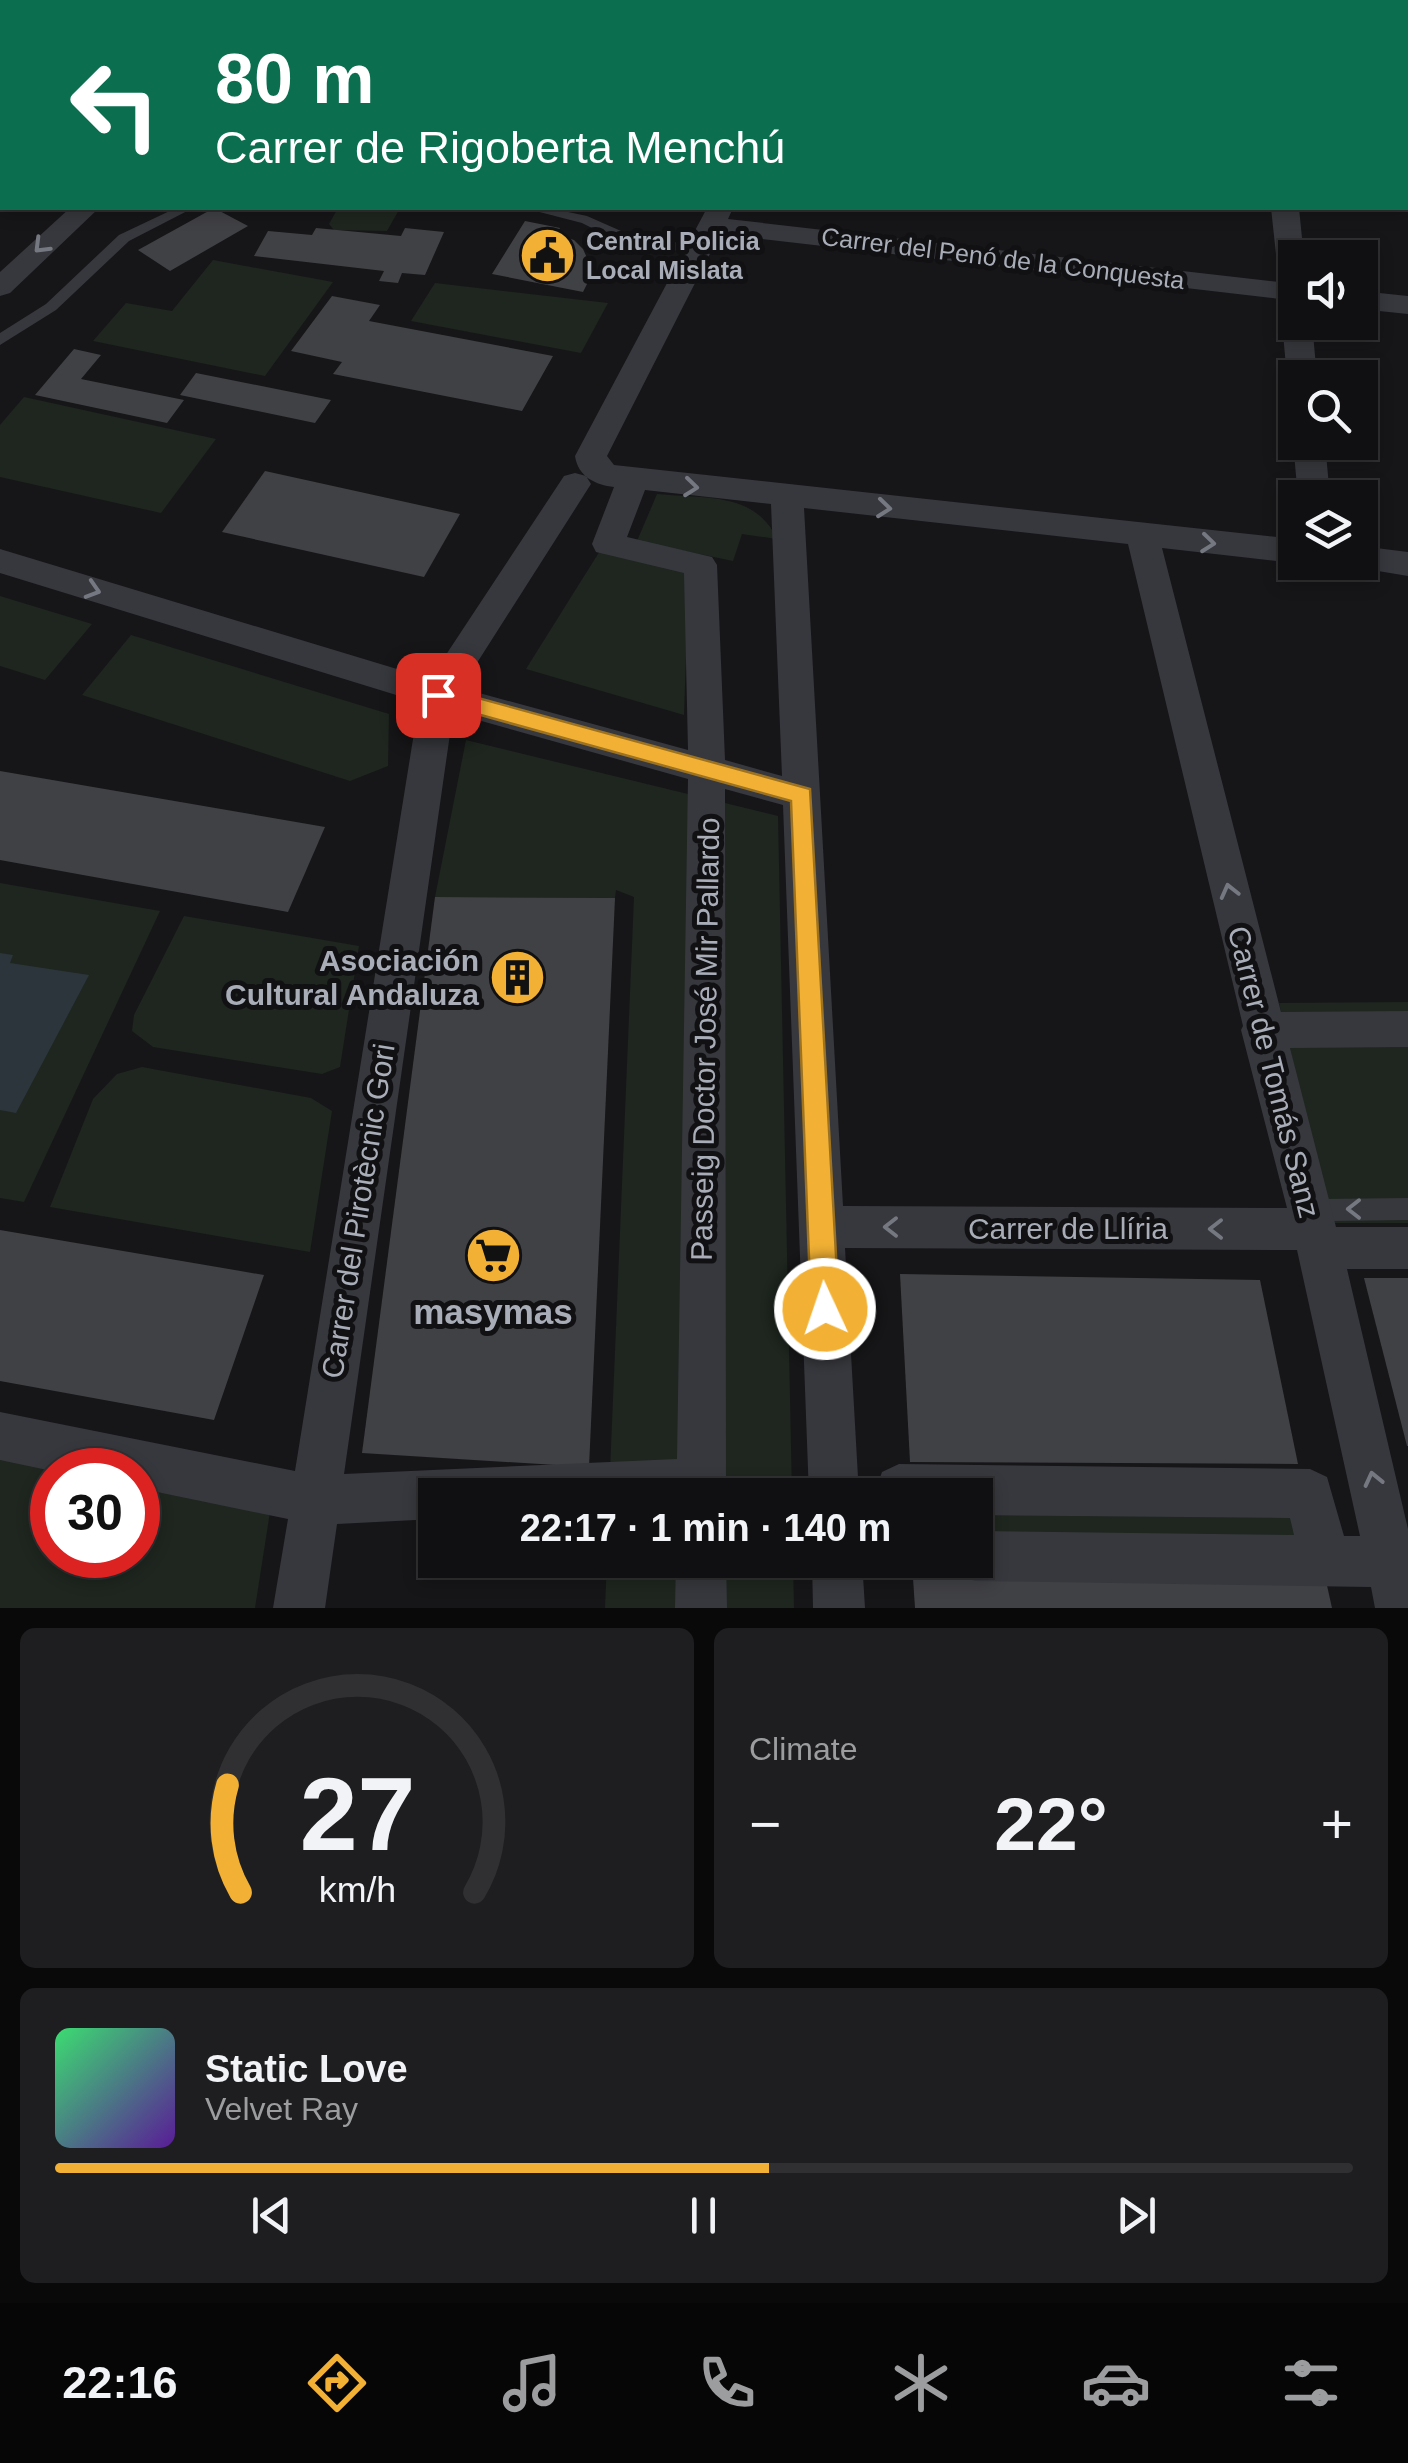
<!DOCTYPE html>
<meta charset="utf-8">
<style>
:root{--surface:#101012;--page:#1e1e20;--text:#f1f3f6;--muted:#9c9d9f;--line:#303032;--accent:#f2b134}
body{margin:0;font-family:Helvetica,sans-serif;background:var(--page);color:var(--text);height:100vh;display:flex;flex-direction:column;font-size:38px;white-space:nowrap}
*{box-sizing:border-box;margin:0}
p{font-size:32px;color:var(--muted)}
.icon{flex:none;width:55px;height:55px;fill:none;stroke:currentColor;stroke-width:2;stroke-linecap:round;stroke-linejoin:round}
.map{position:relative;height:1608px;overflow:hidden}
.side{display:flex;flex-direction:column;gap:20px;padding:20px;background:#09090a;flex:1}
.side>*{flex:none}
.banner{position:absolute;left:0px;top:0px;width:1410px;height:210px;box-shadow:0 5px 15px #0003,0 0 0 2px var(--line);background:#0b6e4f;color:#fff;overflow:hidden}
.controls{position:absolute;left:1278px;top:240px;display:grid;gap:20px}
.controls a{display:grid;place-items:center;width:100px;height:100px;border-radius:0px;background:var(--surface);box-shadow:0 5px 15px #0003,0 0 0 2px var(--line);font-size:50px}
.speed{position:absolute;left:30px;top:1448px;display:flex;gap:20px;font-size:50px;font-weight:700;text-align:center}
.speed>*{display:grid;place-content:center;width:130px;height:130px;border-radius:50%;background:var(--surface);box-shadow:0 5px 15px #0003,0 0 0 2px var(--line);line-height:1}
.speed .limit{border:15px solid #d22;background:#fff;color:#111}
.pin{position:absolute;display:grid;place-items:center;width:85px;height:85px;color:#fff;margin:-42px;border-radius:20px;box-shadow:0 5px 15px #0006}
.me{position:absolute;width:110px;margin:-55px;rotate:357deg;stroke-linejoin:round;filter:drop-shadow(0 0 8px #0008)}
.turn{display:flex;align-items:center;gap:35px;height:210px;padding:0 50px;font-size:45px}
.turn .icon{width:130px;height:130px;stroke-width:2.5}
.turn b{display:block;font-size:70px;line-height:85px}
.big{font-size:75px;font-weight:600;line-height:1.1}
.side .tile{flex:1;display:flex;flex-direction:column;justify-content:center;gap:15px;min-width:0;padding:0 35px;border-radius:15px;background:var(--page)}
.side .dial{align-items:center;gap:0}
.dial svg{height:260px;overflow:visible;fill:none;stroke:var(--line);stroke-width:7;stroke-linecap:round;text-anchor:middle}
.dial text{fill:var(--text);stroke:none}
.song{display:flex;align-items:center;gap:30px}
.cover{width:120px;height:120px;border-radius:15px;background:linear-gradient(135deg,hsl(140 70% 55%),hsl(270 70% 35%))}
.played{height:10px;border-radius:5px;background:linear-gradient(90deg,var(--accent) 55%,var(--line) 55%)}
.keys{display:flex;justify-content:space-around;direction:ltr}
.heat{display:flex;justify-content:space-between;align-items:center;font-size:55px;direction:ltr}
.side .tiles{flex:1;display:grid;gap:20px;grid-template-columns:1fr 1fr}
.tile:last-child{grid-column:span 2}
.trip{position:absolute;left:418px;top:1478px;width:575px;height:100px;border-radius:0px;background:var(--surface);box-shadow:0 5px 15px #0003,0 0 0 2px var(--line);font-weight:600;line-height:100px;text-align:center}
.tab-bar{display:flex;height:160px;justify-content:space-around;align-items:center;background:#060607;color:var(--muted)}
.tab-bar .icon{width:70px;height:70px}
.tab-bar .current{color:var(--accent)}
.tab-bar b{font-size:45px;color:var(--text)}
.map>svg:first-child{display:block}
.green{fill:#1e261f}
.water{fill:#2c353c}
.building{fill:#404145}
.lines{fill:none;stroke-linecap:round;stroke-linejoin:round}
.lane{fill:#37383d;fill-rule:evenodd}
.street{fill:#37383d;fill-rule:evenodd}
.oneway{stroke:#757881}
.route{fill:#f2b134;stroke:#9d7322;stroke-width:2.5}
.labels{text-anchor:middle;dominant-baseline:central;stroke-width:10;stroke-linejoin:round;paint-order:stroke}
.far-poi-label{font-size:25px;font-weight:bold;fill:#a8adb8;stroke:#111113;text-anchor:start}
.far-street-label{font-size:25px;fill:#a8adb8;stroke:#111113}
.poi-label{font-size:30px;font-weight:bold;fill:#a8adb8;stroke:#111113;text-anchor:end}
.street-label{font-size:30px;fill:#a8adb8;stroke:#111113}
.near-poi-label{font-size:35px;font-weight:bold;fill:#a8adb8;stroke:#111113}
</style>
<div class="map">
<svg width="1408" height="1608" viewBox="0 0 1408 1608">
<rect width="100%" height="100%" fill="#161618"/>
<g class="green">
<path d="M0,0H605L609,2H2V91Z"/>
<path d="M338,208H400L387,231L334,230L329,224Z"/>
<path d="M213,260L333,282L265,376L93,341L126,303L172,311Z"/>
<path d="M435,283L608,303L581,353L411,321Z"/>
<path d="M24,397L216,439L161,513L0,477V425Z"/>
<path d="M657,494C703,499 755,491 777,539L742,534L733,561L637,541Z"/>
<path d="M603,546L689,569L684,715L526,669Z"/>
<path d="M0,596L92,624L45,680L0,666Z"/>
<path d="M131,635L389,714L388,766L350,781L82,695Z"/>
<path d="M466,740L778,816L792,1495H609L634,897L616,890L615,898L435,897Z"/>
<path d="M0,883L160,911L24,1202L0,1198Z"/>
<path d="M184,916L359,946L340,1067L322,1074L153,1047L132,1031L134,1015Z"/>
<path d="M1408,1002V1223H1332L1279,1003Z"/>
<path d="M142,1067L311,1098L332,1111L310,1252L50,1207L93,1099L117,1074Z"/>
<path d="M0,1459L52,1470V1555H138V1486L270,1512L255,1608H0Z"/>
<path d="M975,1505L1305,1508L1311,1543L975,1539Z"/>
<path d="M607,1560H793L794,1608H605Z"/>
</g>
<path class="water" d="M0,953L13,955L10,963L89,975L16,1113L0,1110Z"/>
<g class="building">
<path d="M214,208L248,226L170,271L138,250Z"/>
<path d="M525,221L560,228L556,234L574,240L583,249L587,258L583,268L594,270L583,292L492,274Z"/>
<path d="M316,228L401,236L405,228L444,232L425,275L402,273L398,283L379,281L384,271L254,256L268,231L312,235Z"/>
<path d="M332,296L380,305L369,321L553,356L522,411L333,374L342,362L291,351Z"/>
<path d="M74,349L101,355L81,379L184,400L167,423L35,395Z"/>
<path d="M196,373L331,400L315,423L180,395Z"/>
<path d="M265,471L460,514L424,577L222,532Z"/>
<path d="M0,771L325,827L288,912L0,860Z"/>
<path d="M435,897L615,898L589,1467L362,1453Z"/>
<path d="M0,1230L264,1275L214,1420L0,1381Z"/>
<path d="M900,1274L1260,1280L1298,1464L910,1462Z"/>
<path d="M1364,1278H1408V1446H1407Z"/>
<path d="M913,1578L1326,1581L1332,1608H915Z"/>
</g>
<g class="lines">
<g class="lane">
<path d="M176,208H193L129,241L56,310L0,345V333L46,304L119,235Z"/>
<path d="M524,208H549L587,216L621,231L699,247L706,251L699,255L612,238L582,223Z"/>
<path d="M1408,1198V1220L1329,1221L1323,1233L1315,1236L1307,1233L1303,1225L1314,1202L1322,1199Z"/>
</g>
<g class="street">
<path d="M623,0H650L652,2H625Z"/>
<path d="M1142,0H1166V2H1143Z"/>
<path d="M70,208H99L10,293L0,296V272Z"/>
<path d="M707,208H733L728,219L1279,282L1271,208H1299L1304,258H1295V311L1285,308L1280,299L720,234L607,456L614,465L1295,539V563L1162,548L1281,1012L1408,1011V1047L1290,1048L1336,1227H1408V1269H1347L1408,1529V1608H1375L1371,1587L975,1581L957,1574L951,1560H975V1531L1294,1535L1290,1518L975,1515V1495H874L882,1472L899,1464L1310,1469L1327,1477L1344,1536H1360L1297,1250L845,1248L859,1495H809L783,805L725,789L726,1495H435V1519L337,1524L325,1608H273L288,1519L138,1488V1470L52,1471L0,1460V1412L295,1471L419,702L0,573V549L430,679L564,476L575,473L586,476L591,484L461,688L688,750L684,573L596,552L592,544L614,487C596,485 578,477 575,456ZM645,490L771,504L782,776L725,760L717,565L712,557L627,537ZM804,508L1128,544L1243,1026L1241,1030L1287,1208L843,1206ZM453,713L688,779L677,1459L344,1474Z"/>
<path d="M1360,291L1408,296V314L1360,309Z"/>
<path d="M1295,314V322H1312L1317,378H1295V386L1287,378L1282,322Z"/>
<path d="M1295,439V442H1325L1330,498H1298L1293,442Z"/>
<path d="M1360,546L1408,552V576L1348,566L1346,562H1360Z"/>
<path d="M676,1560H726L727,1608H675Z"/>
<path d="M812,1560H862L865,1608H813Z"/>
</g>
</g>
<defs><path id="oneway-chevron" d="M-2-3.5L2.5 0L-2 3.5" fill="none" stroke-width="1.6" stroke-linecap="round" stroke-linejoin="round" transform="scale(2.5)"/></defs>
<g class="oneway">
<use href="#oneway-chevron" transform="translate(41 246) rotate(135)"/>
<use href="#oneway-chevron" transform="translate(691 487) rotate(6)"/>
<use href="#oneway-chevron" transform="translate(884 508) rotate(6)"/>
<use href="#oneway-chevron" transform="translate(1208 543) rotate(6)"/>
<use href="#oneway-chevron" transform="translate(93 590) rotate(17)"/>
<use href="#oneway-chevron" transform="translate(1229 891) rotate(-104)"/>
<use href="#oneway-chevron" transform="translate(1354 1209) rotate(180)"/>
<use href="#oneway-chevron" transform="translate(891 1227) rotate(-180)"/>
<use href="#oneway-chevron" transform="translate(1216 1229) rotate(-180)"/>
<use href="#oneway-chevron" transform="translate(1373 1479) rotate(-103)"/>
</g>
<path class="route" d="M438,687L810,789L839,1309L835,1318L825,1322L815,1318L811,1309L791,801L430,701L427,695L430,689Z"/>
<defs>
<symbol id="civic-disc" viewBox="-11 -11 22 22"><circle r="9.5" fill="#f2b134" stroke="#111113"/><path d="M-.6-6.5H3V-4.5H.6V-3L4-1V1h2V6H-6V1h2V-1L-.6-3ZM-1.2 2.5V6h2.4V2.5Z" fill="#111"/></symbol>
<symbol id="building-disc" viewBox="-11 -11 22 22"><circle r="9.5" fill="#f2b134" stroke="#111113"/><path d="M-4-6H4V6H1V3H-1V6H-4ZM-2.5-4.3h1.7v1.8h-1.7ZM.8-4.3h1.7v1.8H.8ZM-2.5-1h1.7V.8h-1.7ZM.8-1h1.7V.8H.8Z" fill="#111"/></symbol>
<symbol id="supermarket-disc" viewBox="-11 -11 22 22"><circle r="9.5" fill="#f2b134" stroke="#111113"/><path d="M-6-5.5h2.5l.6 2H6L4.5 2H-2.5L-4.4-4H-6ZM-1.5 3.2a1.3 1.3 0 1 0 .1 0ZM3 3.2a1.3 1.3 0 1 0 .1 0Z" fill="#111"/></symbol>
</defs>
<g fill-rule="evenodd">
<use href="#civic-disc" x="516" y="224" width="63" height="63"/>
<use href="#building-disc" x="486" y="946" width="63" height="63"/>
<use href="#supermarket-disc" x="462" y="1224" width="63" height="63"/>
</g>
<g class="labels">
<g class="far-poi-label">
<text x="586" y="241">Central Policia<tspan x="586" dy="29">Local Mislata</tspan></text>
</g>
<g class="far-street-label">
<text transform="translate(1003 258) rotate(7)">Carrer del Penó de la Conquesta</text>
</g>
<g class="poi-label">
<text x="479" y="960">Asociación<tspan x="479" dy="34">Cultural Andaluza</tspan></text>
</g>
<g class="street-label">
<text transform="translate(705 1039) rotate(-89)">Passeig Doctor José Mir Pallardo</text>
<text transform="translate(1274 1072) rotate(76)">Carrer de Tomás Sanz</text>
<text transform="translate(358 1211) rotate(-81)">Carrer del Pirotècnic Gori</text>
<text x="1068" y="1228">Carrer de Llíria</text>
</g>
<g class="near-poi-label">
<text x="493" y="1311">masymas</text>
</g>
</g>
</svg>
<div class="controls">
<a><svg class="icon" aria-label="sound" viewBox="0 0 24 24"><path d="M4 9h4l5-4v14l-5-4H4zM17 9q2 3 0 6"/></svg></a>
<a><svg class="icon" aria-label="search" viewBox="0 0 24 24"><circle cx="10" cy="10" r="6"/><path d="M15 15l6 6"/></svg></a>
<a><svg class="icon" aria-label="layers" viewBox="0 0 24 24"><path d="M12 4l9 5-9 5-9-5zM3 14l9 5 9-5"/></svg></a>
</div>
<div class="speed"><div class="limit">30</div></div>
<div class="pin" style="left:438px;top:695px;background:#d93025"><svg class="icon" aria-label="arrive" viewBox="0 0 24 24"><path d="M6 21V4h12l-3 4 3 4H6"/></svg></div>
<svg class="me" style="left:825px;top:1309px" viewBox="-20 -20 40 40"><circle r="17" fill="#f2b134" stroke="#fff" stroke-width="3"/><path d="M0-11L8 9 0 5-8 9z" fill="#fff"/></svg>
<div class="trip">22:17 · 1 min · 140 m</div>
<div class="banner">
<div class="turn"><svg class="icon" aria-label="left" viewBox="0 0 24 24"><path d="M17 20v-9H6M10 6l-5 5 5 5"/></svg><div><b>80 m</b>Carrer de Rigoberta Menchú</div></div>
</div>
</div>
<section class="side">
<div class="tiles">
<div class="tile dial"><svg viewBox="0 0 100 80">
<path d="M14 69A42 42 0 1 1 86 69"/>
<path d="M14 69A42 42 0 0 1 10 36" stroke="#f2b134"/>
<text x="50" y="56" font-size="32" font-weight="700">27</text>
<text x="50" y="72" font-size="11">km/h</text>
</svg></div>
<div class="tile"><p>Climate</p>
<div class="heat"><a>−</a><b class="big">22°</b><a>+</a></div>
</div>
<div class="tile">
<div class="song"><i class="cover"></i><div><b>Static Love</b><p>Velvet Ray</p></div></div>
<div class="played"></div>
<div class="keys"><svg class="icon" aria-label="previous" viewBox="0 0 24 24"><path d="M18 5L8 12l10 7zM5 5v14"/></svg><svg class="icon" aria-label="pause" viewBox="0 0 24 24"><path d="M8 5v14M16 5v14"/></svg><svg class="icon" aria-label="next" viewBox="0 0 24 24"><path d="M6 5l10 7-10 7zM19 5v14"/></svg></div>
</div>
</div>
</section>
<nav class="tab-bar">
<b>22:16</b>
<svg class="icon current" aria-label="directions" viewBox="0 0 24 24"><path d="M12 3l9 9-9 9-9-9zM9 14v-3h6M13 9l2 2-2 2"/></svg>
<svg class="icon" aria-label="music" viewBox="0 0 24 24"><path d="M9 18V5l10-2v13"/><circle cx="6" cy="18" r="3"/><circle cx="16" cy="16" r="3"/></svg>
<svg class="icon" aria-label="phone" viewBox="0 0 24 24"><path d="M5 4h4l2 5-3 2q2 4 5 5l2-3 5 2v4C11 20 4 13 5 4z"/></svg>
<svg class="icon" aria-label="climate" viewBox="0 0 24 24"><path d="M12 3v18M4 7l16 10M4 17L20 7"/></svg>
<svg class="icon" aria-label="car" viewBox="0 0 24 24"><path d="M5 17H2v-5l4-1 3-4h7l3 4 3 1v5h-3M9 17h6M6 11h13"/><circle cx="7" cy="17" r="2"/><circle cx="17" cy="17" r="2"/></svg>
<svg class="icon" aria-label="filters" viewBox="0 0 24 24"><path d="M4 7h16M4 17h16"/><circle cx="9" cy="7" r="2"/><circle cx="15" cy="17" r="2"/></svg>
</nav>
